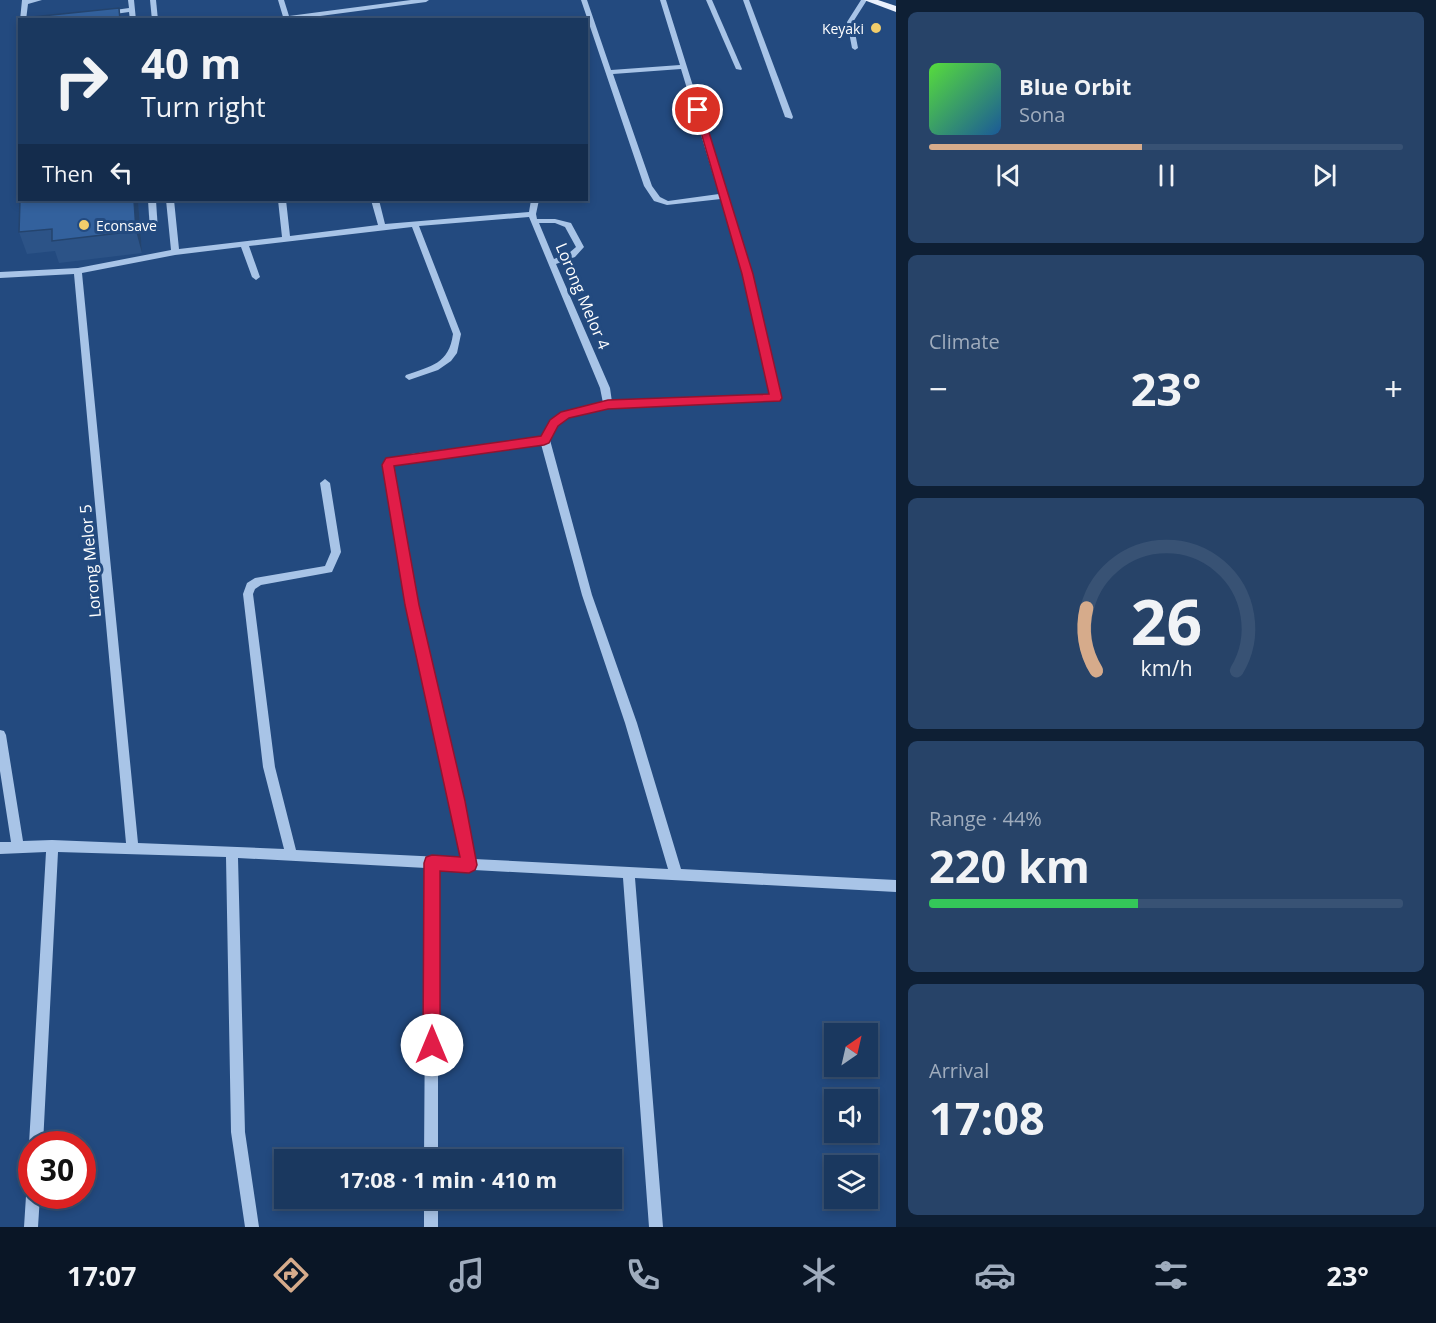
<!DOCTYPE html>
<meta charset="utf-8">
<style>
:root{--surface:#1a385f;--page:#274368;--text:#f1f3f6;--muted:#9facbd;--line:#385274;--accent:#d6ab8b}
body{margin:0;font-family:"Open Sans",sans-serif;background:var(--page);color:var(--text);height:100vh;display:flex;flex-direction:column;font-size:22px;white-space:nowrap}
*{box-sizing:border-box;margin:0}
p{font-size:20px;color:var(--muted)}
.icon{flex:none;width:33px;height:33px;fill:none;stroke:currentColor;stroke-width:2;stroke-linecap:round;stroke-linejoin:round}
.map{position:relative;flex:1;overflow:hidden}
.sheet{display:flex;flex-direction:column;gap:12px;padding:12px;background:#0e1f34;width:540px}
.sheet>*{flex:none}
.hud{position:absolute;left:18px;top:18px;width:570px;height:183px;border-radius:0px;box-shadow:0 3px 9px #0003,0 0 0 2px var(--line);background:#1a385f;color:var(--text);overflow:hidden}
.needle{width:39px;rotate:34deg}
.tools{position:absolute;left:824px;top:1023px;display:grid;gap:12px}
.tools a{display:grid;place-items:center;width:54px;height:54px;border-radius:0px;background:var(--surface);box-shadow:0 3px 9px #0003,0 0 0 2px var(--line);font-size:30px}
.speed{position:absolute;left:18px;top:1131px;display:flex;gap:12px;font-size:30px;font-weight:700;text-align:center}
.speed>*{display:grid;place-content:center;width:78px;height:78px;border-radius:50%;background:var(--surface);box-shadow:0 3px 9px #0003,0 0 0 2px var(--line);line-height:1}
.speed .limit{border:9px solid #d22;background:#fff;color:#111}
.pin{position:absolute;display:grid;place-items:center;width:51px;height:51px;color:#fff;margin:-26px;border:3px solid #fff;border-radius:50%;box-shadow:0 2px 6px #0007}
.me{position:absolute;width:66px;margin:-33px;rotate:0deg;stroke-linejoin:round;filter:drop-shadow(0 0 4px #0008)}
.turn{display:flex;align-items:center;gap:21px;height:126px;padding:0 24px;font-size:27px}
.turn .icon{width:78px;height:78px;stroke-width:2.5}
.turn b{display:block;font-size:42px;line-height:51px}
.then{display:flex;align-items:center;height:57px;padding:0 24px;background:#0003;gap:12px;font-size:22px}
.big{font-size:45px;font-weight:700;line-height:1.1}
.sheet .widget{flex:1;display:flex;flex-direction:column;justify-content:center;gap:9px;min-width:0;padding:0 21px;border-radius:9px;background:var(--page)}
.sheet .dial{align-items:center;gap:0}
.dial svg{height:156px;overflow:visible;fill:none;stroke:var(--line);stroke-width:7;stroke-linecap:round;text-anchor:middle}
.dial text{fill:var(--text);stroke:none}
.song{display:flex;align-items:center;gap:18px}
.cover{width:72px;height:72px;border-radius:9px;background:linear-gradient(135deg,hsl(110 70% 55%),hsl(210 70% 35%))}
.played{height:6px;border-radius:3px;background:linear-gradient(90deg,var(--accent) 45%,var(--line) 45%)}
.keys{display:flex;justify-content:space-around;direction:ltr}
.heat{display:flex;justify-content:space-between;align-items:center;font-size:33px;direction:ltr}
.charge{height:9px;border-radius:4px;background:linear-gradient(90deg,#34c759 44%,var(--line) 0)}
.trip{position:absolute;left:274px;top:1149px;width:348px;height:60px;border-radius:0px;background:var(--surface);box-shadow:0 3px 9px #0003,0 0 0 2px var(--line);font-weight:700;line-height:60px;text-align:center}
.tabs{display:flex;height:96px;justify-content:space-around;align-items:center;background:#0a1626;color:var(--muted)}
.tabs .icon{width:42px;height:42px}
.tabs .current{color:var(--accent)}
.tabs b{font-size:27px;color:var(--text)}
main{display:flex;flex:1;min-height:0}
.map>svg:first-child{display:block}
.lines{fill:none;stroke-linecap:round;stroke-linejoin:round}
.minor{fill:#a8c4e7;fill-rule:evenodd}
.major{fill:#eaf1fd;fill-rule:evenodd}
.wall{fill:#2c5387}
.shaded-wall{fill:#24446e}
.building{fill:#33619d;stroke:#24446e;stroke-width:1.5}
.route{fill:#e11d48;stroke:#92132f;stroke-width:1.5}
.poi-dot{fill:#f2cd6b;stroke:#234a7f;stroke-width:2}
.labels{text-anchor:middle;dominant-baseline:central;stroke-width:6;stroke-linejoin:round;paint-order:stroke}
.far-poi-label{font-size:14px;fill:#fff;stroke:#234a7f;text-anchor:end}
.street-label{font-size:16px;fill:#fff;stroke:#234a7f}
</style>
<main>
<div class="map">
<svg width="896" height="1227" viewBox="0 0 896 1227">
<rect width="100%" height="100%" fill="#234a7f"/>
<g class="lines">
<g class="minor">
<path d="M22,0H42L28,4L26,20H20Z"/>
<path d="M128,0H134L136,20H130L129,12L108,15L105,13L108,11L129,8Z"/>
<path d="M150,0H156L158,20H152Z"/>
<path d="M278,0H284L289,16L411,0H429L426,2L290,20H284Z"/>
<path d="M581,0H587L611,70L680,65L660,0H666L752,274L781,398L776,401L608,408L568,418L557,425L550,440L592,595L637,723L681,869L896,880V892L635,878L663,1227H649L623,878L438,868V1160H424L426,868L238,858L245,1132L259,1227H245L231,1132L226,857L58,852L43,1144H32L31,1149L29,1144L46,852L0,854V842H11L0,771V730L4,731L6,735L23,841L52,840L126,843L74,274L0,278V272L78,268L171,250L166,200H174L179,249L282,237L278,200H286L290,236L378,225L371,200H379L385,224L529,212L531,200H539L536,214L537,219H555L571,223L584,247L575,257L556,264L610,388L612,402L771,395L744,274L721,199L667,205L654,201L644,186ZM681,69L719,194L668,201L660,197L652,186L613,74ZM529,217L600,388L603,403L562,413L551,421L542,437L411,454L387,460L383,465L407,605L451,801L462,858L296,850L275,767L253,594L255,589L261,585L332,572L341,552L330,483L325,479L320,483L331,552L325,566L255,578L247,583L243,594L263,767L284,849L138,843L82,273L175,255L241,247L252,277L256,280L260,277L249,246L412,227L453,334C449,364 431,366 406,375L405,377L409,380L438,370L451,361L457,353L461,334L419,226ZM539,223H555L565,227L576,247L569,253L554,259ZM541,444L582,595L625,723L668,869L474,859L463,801L417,605L393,465Z"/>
<path d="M706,0H712L742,69L741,70L736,69Z"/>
<path d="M743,0H749L793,117L792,119L785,117Z"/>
<path d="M861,0H867L853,22L858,48L855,50L852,48L847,22Z"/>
<path d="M148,200H156L158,231L154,233L150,231Z"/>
<path d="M32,1189V1196H40L38,1227H24L26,1196L28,1191Z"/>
<rect x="424" y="1198" width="14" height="29"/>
</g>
<path class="major" d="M864,0H878L896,6V12Z"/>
</g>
<path class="wall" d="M138,200L142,253L59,263L55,251L27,254L19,232Z"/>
<path class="shaded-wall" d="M134,200H138L142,253L136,231Z"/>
<g class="building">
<path d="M119,8L120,20H23V18Z"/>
<path d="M20,200H134L136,231L52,241V229L19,232Z"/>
</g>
<path class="route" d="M694,108L702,110L753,274L782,398L780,401L608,409L569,418L558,426L549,443L544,445L394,466L419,605L465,801L477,865L475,870L469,873L440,871V1045L438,1051L432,1054L425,1051L423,1045L424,863L426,857L432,855L460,857L405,605L382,465L386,458L541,436L550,420L561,412L608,400L769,394L742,274Z"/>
<g class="poi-dot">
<circle cx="876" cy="28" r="6"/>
<circle cx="84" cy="225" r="6"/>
</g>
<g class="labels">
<g class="far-poi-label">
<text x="864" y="28">Keyaki</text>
<text x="96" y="225" text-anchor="start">Econsave</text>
</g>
<g class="street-label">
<text transform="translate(583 296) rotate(67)">Lorong Melor 4</text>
<text transform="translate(90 561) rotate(-95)">Lorong Melor 5</text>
</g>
</g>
</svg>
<div class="tools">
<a><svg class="needle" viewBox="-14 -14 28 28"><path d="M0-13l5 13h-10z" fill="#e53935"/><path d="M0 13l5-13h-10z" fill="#9facbd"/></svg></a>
<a><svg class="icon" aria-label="sound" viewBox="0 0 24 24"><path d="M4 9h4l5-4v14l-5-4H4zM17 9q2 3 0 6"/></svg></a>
<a><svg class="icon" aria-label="layers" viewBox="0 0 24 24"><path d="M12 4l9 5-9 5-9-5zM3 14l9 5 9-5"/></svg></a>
</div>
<div class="speed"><div class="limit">30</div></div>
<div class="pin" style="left:698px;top:110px;background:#d93025"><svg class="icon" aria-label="arrive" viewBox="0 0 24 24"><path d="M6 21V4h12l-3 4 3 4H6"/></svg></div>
<svg class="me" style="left:432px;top:1045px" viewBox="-20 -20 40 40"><circle r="19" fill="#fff"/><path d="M0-13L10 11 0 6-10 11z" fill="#e11d48"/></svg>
<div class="trip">17:08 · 1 min · 410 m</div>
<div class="hud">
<div class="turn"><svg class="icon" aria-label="right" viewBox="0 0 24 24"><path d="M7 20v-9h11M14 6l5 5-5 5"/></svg><div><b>40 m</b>Turn right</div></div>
<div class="then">Then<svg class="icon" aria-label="left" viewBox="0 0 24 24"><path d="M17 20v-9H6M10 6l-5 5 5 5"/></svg></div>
</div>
</div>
<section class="sheet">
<div class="widget">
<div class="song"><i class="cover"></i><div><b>Blue Orbit</b><p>Sona</p></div></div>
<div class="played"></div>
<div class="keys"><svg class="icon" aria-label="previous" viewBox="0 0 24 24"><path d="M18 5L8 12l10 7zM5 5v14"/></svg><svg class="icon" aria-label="pause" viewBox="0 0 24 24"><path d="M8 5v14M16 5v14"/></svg><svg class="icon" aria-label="next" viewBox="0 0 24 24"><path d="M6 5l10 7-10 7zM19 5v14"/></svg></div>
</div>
<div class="widget"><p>Climate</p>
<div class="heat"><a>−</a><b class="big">23°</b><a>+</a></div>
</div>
<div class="widget dial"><svg viewBox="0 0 100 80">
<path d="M14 69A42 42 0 1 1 86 69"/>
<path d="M14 69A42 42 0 0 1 9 37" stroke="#d6ab8b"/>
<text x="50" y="56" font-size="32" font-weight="700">26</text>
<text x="50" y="72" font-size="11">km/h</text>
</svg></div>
<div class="widget"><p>Range · 44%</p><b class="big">220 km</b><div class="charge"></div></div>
<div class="widget"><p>Arrival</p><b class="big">17:08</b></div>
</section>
</main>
<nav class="tabs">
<b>17:07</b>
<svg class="icon current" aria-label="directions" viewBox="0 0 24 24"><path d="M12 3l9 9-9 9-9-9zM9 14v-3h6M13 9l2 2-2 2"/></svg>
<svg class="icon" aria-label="music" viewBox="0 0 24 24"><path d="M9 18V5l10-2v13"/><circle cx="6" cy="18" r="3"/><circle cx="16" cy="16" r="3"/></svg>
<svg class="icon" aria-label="phone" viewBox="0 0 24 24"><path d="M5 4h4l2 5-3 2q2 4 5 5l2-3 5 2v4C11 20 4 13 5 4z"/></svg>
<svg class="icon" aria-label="climate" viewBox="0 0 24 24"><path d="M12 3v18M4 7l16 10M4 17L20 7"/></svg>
<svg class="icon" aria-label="car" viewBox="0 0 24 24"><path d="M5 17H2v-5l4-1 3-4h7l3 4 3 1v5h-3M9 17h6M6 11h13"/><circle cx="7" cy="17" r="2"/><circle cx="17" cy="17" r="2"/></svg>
<svg class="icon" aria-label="filters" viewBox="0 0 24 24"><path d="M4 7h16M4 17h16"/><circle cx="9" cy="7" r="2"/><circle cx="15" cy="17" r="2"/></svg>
<b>23°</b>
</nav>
